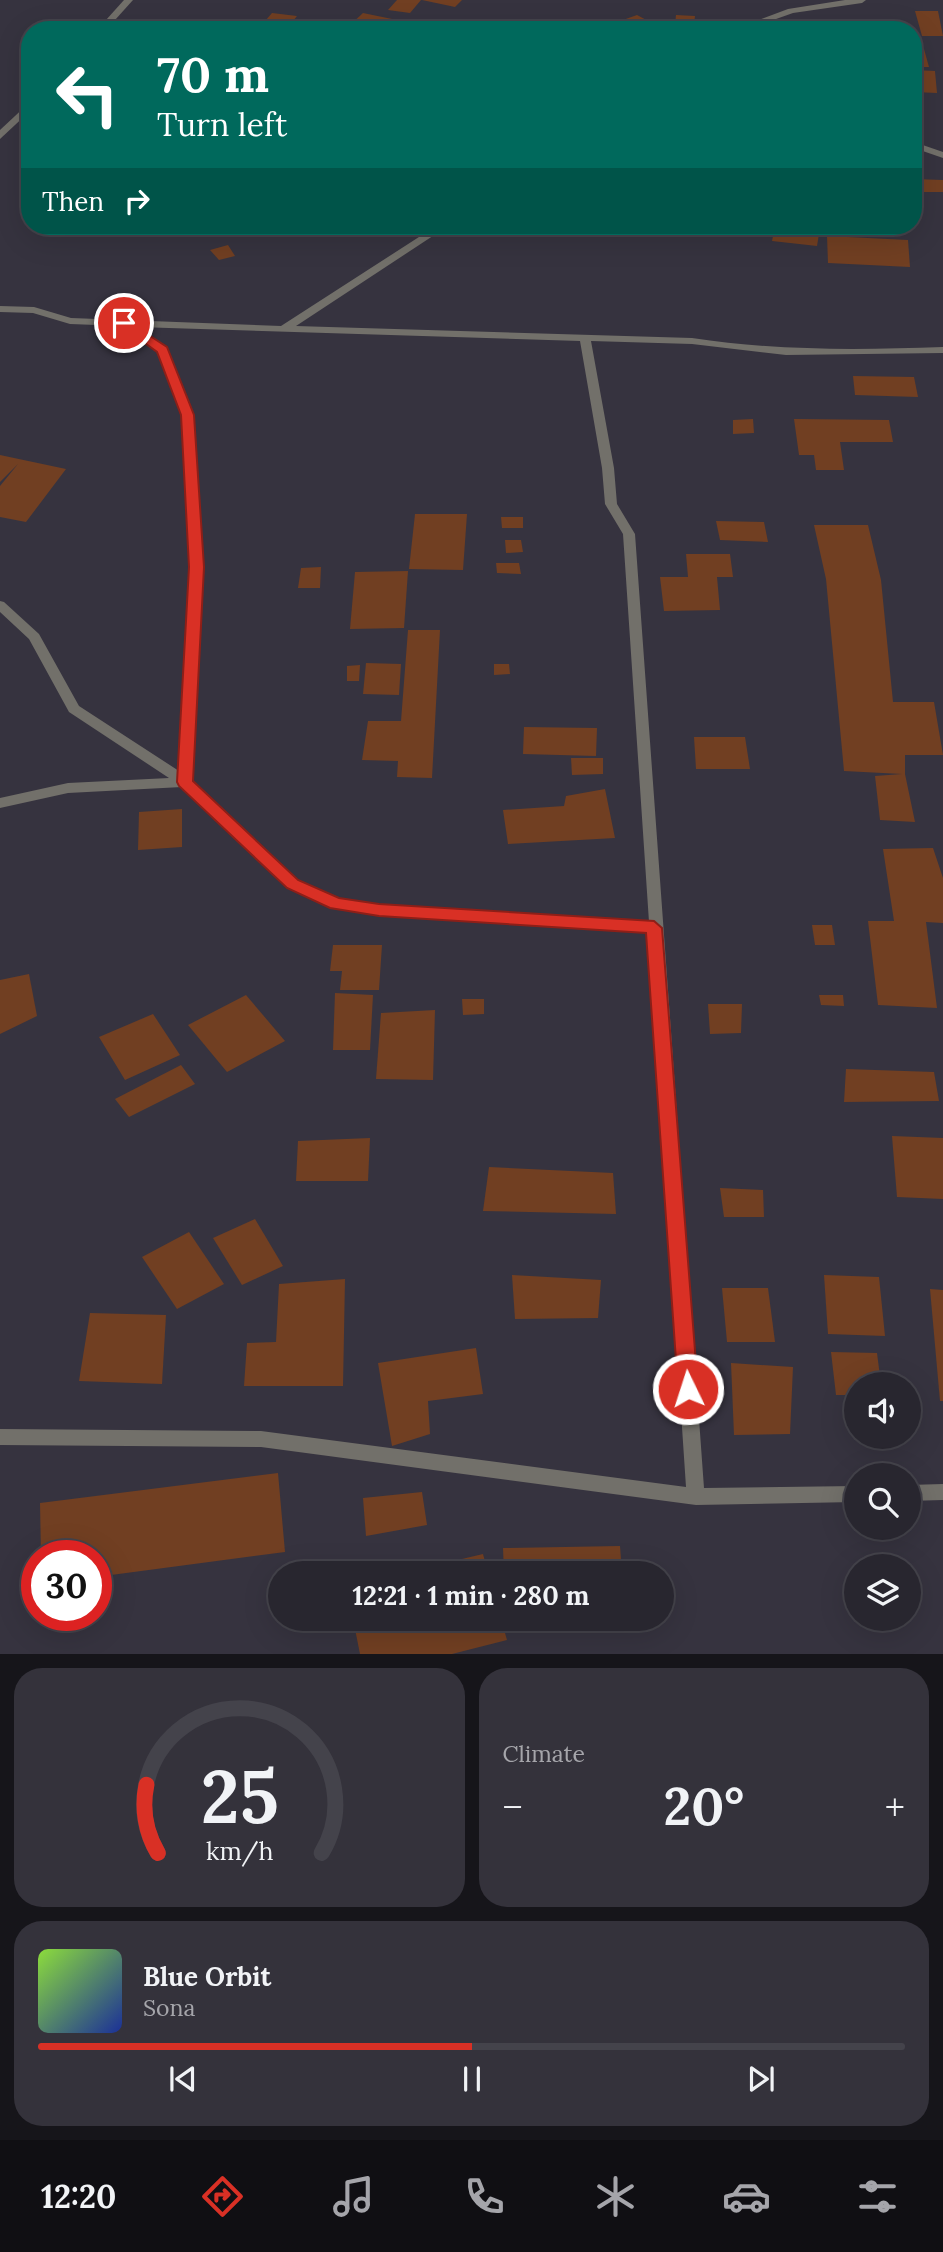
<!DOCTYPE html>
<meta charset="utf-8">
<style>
:root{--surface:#28262f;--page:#34323b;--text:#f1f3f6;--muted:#a5a5aa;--line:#44434b;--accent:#d93025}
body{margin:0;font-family:Lora,serif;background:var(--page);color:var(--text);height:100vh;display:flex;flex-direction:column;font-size:26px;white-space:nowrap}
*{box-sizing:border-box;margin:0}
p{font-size:23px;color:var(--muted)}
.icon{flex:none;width:38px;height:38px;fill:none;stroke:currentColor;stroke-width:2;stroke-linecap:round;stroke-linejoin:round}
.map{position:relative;height:1654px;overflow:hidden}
.sheet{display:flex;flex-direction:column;gap:14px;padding:14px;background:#16151a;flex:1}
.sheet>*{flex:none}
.hud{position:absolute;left:21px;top:21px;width:901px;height:214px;border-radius:28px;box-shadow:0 7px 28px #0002,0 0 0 2px var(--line);background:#00695c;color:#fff;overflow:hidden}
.buttons{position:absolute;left:844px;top:1372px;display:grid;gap:14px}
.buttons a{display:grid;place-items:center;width:77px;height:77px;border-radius:50%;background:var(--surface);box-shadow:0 7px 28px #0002,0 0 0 2px var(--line);font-size:35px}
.speed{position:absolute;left:21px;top:1540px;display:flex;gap:14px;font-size:35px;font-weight:700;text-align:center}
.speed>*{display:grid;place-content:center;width:91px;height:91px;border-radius:50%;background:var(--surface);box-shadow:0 7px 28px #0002,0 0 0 2px var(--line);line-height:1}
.speed .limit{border:10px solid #d22;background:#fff;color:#111}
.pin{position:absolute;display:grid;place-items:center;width:60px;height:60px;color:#fff;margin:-30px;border:4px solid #fff;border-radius:50%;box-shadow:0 2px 7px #0007}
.me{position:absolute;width:77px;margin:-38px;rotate:356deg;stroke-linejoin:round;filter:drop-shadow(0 0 5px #0008)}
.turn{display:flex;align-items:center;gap:24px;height:147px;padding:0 21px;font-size:32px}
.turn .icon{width:91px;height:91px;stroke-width:2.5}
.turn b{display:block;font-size:49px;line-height:60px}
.then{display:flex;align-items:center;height:66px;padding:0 21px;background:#0003;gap:14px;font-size:26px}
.big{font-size:52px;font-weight:700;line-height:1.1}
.sheet .widget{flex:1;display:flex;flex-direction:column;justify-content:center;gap:10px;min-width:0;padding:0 24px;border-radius:28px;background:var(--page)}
.sheet .dial{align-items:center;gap:0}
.dial svg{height:182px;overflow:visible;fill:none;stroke:var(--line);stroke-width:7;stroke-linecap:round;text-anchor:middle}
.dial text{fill:var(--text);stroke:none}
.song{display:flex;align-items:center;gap:21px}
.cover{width:84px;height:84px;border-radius:10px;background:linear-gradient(135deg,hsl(90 70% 55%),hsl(230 70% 35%))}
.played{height:7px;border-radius:4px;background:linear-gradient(90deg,var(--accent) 50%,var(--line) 50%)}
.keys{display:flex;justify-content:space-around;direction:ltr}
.heat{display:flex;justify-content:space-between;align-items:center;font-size:38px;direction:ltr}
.sheet .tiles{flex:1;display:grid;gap:14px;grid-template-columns:1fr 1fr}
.widget:last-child{grid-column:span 2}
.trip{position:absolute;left:268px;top:1561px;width:406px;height:70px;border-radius:35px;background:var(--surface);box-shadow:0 7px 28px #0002,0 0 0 2px var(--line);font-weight:700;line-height:70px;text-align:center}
.dock{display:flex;height:112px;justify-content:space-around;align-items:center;background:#100f13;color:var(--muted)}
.dock .icon{width:49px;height:49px}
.dock .current{color:var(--accent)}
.dock b{font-size:32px;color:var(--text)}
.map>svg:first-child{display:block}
.building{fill:#713f22}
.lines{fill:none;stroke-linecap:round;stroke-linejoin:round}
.minor{fill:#72706a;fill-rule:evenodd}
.route{fill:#d93025;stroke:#8d1f18;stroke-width:2}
</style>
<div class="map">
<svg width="943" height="1654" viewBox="0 0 943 1654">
<rect width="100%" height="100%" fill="#36333f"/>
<g class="building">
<path d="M397,0H421L410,13L388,10Z"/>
<path d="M422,0H462L455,7Z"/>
<path d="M915,11H938L943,36H922Z"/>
<path d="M272,13L297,16L286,30L260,27Z"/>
<path d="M363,13L397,20L399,29L352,30L348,27Z"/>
<path d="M637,15L665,30H613L606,26Z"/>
<path d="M676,15L695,16L694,24H675Z"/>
<path d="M776,21H799L801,30H777Z"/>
<path d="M914,49H924L929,67H914Z"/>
<path d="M914,70L935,71L937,93L914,92Z"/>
<path d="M914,179L943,180V192H914Z"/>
<path d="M507,226H534L526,236L510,237Z"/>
<path d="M775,226L820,228L817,246L772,241Z"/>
<path d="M827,236L908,240L910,267L828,263Z"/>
<path d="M228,245L235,256L219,260L210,250Z"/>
<path d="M853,376L914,377L918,397L855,395Z"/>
<path d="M753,419L754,433L733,434V420Z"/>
<path d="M794,419L889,420L893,442H840L844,470H816L814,455H799Z"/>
<path d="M0,455L66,469L26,522L0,517V486L18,464L0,482Z"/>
<path d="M415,514H467L463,570L409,569Z"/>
<path d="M501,517H523V528H502Z"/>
<path d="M716,521L764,522L768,542L720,540Z"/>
<path d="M814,525H868L881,580L893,702H934L943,755H905V774L915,822L880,820L875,776L902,774L844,771L826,579Z"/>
<path d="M505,540H521L523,552L506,553Z"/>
<path d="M686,554H730L733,577H717L720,610L664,611L660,577H688Z"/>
<path d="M496,563H519L521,574L497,573Z"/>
<path d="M321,567L320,588H298L301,568Z"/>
<path d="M408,571L404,628L350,629L355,572Z"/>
<path d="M408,630H440L432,778L397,777L398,761L362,760L368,721H401Z"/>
<path d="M366,663L401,664L399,695L363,694Z"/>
<path d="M494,664H509L510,674L494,675Z"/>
<path d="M360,665L359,681H347V666Z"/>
<path d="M524,727L597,728L596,756L523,754Z"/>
<path d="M694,737H745L750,769H696Z"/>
<path d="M571,758H603V774L572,775Z"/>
<path d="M605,789L615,838L508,844L503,810L564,806L566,796Z"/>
<path d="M182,809V847L138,850L139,812Z"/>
<path d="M933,848L943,878V923L926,922L937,1008L878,1005L868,921H894L883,849Z"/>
<path d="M812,925H832L835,945H815Z"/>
<path d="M333,945H382L379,990H340L342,971H330Z"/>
<path d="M29,974L37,1016L0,1034V980Z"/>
<path d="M335,993L373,995L370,1050H333Z"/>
<path d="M246,995L285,1041L227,1072L188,1025Z"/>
<path d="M819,995H843L844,1006L821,1005Z"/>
<path d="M462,999H484V1014L463,1015Z"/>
<path d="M708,1004H742L741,1033L710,1034Z"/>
<path d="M435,1010L433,1080L376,1079L381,1013Z"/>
<path d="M153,1014L180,1055L125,1080L99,1037Z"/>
<path d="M181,1065L195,1084L129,1117L115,1099Z"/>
<path d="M846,1069L934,1072L939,1101L844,1102Z"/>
<path d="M892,1136L943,1138V1199L897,1197Z"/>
<path d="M370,1138L368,1181H296L298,1141Z"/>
<path d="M489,1167L613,1173L616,1214L483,1211Z"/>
<path d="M720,1188L763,1190L764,1217H724Z"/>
<path d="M255,1219L283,1266L242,1285L213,1238Z"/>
<path d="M189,1232L224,1284L177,1309L142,1257Z"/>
<path d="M512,1275L601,1280L598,1318L515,1319Z"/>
<path d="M824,1275L879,1277L885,1336L828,1334Z"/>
<path d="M345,1279L343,1386H244L247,1343L276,1342L279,1284Z"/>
<path d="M722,1288H768L775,1342H727Z"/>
<path d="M930,1289L943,1290V1401H940Z"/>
<path d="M90,1313L166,1315L162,1384L79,1381Z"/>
<path d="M476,1348L483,1394L428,1401L430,1434L392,1446L378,1363Z"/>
<path d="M831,1352L877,1353L881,1384H856V1395H836Z"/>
<path d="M731,1363L793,1367L790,1434L734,1435Z"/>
<path d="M278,1473L285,1552L96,1577V1556H41L40,1503Z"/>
<path d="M422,1492L427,1525L366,1536L363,1498Z"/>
<path d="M620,1546L622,1573H504L503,1548Z"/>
<path d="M483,1554L488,1573H407V1572Z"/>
<path d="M353,1619H501L507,1640L452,1654H360Z"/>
<path d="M505,1619H625V1622L505,1624Z"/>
</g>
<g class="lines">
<g class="minor">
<path d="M124,0H133L106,30H97Z"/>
<path d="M845,0H866L862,3L793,13L745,30H732L788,9Z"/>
<path d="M30,102V111L0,139V130Z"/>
<path d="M914,142L943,152V158L914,148Z"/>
<path d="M436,226H448L296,326L692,338C776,351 859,350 943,347V353L786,355L692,344L591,341L614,468L617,504L635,534L704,1488L856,1486V1502L696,1505L261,1447L0,1445V1429L261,1431L686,1487L649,933L379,915L331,908L288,888L182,787L68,793L0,808V798L68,783L169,778L69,712L29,639L0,612V601L4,602L39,634L79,706L179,771L190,567L181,415L157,352L123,326L70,324L33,313L0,312V306L34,307L71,318L281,326ZM137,327L580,341L602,468L605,504L623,534L649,922L379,905L339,899L298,880L192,781L202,567L193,415L167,350Z"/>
<path d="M943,1484V1500L908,1501V1485Z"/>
</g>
</g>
<path class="route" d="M124,319L167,347L194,415L204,567L193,781L298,880L339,898L379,904L654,921L662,928L698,1389L695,1395L688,1397L681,1395L678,1389L646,933L379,916L330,908L287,888L179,786L177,782L189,567L181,415L157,352L120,325L118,323Z"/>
</svg>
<div class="buttons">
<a><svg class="icon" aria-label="sound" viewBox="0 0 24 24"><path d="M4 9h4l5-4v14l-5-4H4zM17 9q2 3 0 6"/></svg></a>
<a><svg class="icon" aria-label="search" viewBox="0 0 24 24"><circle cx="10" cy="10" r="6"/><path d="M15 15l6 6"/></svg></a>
<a><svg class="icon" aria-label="layers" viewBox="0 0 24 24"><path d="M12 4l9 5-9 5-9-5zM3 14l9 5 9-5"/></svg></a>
</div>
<div class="speed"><div class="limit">30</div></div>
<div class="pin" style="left:124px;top:323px;background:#d93025"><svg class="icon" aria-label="arrive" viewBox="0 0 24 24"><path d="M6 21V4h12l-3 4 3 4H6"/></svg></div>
<svg class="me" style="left:688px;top:1389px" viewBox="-20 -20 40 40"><circle r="17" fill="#d93025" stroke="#fff" stroke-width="3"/><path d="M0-11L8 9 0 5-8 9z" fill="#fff"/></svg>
<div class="trip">12:21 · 1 min · 280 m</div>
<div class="hud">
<div class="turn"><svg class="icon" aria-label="left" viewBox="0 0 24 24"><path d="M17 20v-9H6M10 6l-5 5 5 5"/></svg><div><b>70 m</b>Turn left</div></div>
<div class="then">Then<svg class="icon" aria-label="right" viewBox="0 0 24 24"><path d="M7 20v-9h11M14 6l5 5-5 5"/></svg></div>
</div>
</div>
<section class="sheet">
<div class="tiles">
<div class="widget dial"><svg viewBox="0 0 100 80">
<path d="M14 69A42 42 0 1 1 86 69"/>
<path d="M14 69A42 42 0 0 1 9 39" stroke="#d93025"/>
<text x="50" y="56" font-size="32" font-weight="700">25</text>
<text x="50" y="72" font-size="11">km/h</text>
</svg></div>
<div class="widget"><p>Climate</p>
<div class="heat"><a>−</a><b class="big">20°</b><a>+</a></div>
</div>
<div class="widget">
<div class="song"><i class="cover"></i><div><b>Blue Orbit</b><p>Sona</p></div></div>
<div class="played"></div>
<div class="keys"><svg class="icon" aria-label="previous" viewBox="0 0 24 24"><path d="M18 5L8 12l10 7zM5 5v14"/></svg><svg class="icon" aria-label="pause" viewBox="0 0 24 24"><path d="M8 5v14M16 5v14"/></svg><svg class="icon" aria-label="next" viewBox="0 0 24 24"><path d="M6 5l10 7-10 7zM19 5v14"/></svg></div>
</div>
</div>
</section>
<nav class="dock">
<b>12:20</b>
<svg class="icon current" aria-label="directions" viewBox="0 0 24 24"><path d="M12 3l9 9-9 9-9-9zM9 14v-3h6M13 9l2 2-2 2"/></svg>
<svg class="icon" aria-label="music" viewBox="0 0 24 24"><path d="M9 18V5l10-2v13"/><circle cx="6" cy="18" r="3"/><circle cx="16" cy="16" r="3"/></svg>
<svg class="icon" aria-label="phone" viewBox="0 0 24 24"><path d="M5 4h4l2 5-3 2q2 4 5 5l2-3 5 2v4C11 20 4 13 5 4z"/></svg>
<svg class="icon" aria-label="climate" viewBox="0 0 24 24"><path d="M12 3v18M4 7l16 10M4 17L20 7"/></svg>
<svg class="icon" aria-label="car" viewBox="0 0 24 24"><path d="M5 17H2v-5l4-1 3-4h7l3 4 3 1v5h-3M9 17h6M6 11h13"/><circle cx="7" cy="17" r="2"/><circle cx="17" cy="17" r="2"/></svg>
<svg class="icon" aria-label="filters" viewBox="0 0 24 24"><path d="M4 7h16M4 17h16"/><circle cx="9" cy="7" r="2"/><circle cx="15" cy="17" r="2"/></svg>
</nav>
